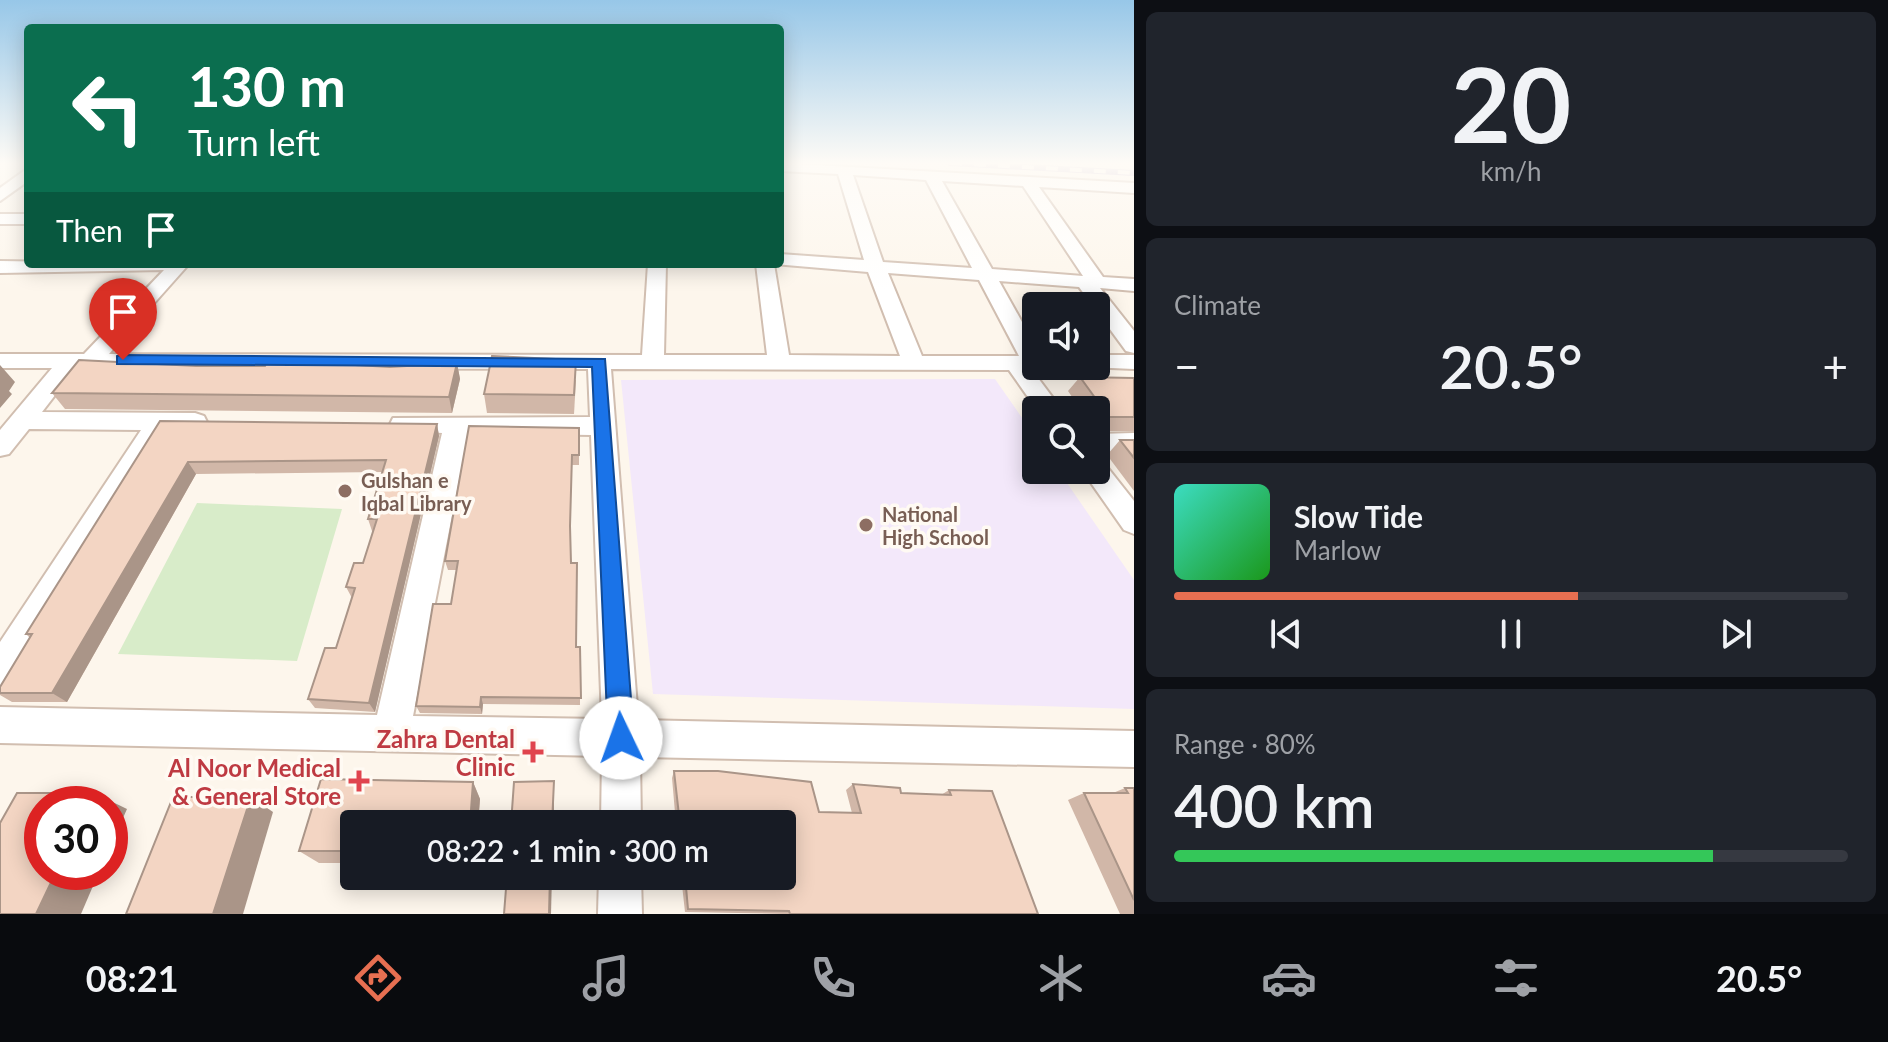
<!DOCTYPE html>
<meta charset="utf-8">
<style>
:root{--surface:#171b24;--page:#20242c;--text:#f1f3f6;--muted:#9ea1a6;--line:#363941;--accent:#e76f51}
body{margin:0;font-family:Lato,sans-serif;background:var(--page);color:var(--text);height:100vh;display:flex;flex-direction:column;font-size:30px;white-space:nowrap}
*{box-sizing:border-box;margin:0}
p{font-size:26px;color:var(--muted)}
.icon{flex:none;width:44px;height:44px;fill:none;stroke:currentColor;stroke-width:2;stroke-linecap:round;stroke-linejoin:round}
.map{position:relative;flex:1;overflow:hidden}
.panel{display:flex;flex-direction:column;gap:12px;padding:12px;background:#0d0f14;width:754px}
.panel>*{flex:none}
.top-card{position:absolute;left:24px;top:24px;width:760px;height:244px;border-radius:8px;box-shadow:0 4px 20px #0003;background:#0b6e4f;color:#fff;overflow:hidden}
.fabs{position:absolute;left:1022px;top:292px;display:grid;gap:16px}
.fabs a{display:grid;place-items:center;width:88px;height:88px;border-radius:8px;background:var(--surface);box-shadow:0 4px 20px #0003;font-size:40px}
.speed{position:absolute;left:24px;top:786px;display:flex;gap:16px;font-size:40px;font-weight:700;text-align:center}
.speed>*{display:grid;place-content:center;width:104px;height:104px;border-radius:50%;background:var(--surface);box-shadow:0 4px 20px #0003;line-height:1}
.speed .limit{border:12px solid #d22;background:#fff;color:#111}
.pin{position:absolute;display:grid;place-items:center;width:68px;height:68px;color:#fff;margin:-82px -34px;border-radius:50% 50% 50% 0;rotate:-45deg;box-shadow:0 0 8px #0007}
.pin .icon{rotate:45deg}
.me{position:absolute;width:88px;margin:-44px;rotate:357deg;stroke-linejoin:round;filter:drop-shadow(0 0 6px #0008)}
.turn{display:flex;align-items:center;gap:28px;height:168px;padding:0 32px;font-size:36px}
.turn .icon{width:104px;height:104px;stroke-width:2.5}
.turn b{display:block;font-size:56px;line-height:68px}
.then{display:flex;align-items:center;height:76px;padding:0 32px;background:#0003;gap:16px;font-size:30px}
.big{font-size:60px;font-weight:600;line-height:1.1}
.panel .card{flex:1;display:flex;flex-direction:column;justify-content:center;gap:12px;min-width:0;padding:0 28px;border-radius:12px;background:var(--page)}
.panel .dial{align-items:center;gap:0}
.dial b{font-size:104px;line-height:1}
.song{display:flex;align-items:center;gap:24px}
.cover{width:96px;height:96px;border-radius:12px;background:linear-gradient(135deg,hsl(170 70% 55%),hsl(120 70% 35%))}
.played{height:8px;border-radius:4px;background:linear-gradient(90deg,var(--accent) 60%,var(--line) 60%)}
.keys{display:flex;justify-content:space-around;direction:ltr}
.heat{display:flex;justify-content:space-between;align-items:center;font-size:44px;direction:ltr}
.charge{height:12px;border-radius:6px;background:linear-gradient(90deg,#34c759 80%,var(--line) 0)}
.trip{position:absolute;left:340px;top:810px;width:456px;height:80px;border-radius:8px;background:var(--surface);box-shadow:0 4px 20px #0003;font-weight:600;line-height:80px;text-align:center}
.tab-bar{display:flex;height:128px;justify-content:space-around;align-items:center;background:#090b0e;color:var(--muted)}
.tab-bar .icon{width:56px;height:56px}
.tab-bar .selected{color:var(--accent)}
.tab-bar b{font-size:36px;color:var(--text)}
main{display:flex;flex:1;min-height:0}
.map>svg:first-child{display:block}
.education{fill:#f3e8fa}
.green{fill:#d8ecc9}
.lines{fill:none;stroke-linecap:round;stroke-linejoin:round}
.street-casing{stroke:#d1beb0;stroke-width:4}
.street{fill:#fff;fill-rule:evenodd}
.rail-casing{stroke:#b9a8c9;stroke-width:6}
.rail{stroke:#fffaf3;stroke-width:4;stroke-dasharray:12;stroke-linecap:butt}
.wall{fill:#d1b7a8}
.shaded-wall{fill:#aa9588}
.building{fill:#f3d5c3;stroke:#aa9588;stroke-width:2}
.route{fill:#1a73e8;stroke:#114b97;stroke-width:2}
.education-dot{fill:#8d6e63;stroke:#fffaf3;stroke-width:3}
.health-dot{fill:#e0444e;stroke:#fffaf3;stroke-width:3}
.labels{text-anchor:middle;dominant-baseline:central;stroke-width:7;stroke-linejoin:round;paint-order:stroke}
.education-label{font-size:20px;font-weight:bold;fill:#785e54;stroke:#fffaf3;text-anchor:start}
.near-health-label{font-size:24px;font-weight:bold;fill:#be3a42;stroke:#fffaf3;text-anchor:end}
</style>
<main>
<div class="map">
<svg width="1134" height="914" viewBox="0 0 1134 914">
<rect width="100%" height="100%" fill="#fdf6ec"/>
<path class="education" d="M995,379L1036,438V470H1058L1134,580V709L653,694L621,380Z"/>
<path class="green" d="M197,503L342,509L297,661L118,654Z"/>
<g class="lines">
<defs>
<g id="street">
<path d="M780,163L1134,183V193L1039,187L1103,277L1134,279V291L1100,288L1134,331V353L1126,351L1079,287L999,281L1036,347V366H1045L1032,370L1062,410H1037L1009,370L611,369L638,720L1134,731V767L640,757L641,824H601L602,756L0,743V707L377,715L442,433L393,430L390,424L393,418L590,417L588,369L76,368L42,412L195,413L204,416L207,422L204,428L167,430L12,684L0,689V642L141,430L29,429L9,454L0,456V430L52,368H0V354H84L164,270L0,273V261L189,264L109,354L642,355L648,264H666L664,355H767L756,264H780V254L864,260L838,174L780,171ZM853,175L926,180L972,268L883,262ZM942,181L1023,186L1083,276L992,269ZM774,264L868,272L900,356L789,355ZM888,273L979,280L1019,356H922ZM468,433L591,435L602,719L413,716Z"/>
<path d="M28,168V181L0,201V188Z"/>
<rect x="0" y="214" width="28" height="10"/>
<path d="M1096,355H1134V369L1088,367L1096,366Z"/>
<path d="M1134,433V451L1096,452V434Z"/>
<path d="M1096,460L1104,463L1134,501V534L1124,530L1082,470H1096Z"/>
<path d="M599,876H641L642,914H598Z"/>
</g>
</defs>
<use href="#street" class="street-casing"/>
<use href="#street" class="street"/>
<defs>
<path id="rail" d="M950,163L1134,173"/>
</defs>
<use href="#rail" class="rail-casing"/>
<use href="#rail" class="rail"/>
</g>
<g class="wall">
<path d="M457,363L460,379L452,413L65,409L52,393L196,366L390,367Z"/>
<path d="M1080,377L1134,378V431H1096V410H1081L1068,391Z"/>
<path d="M576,380L574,414L487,413L484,394Z"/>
<path d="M160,421L437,424L439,436L375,712L315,708L308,699L336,648L352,598L346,587L363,563L374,531H372L368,519L382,472L196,474L67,702H12L0,695V687L30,638L26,634Z"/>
<path d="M579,428V465H572L570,531L571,563L576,647H580V705L483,704L482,714L420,713L416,706L451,604L457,570H448L445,561Z"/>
<path d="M1120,440H1134V491L1107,455Z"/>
<path d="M674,771L819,812L852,813L846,790L853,784L901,793L941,795L949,790L1038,914H783L685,912L681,876H782V824H676L672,778Z"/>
<path d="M321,779L473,782L480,799L478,824H354V863H319L299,851Z"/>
<path d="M1125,788H1134V914H1120L1068,800L1084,793H1113Z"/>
</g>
<g class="shaded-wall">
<path d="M457,363L460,379L452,413L449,397Z"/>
<path d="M0,365L15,382L9,391L12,394L0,408Z"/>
<path d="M437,424L439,436L375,712L369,703Z"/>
<path d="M188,462L196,474L67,702L52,693Z"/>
<path d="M481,697L483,704L482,714L480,707Z"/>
<path d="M554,781V824H552Z"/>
<path d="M473,782L480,799L478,824H470Z"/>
<path d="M94,793L127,809L110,847V804H89Z"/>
<path d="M251,797L273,812L243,914H213Z"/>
<path d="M56,872H99L81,914H36Z"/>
<path d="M550,876H552L551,914H549Z"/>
</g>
<g class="building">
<path d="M492,356L576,360L574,395L484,394Z"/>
<path d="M79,360L196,366H265L268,360L390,367L457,363L449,397L52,393Z"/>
<path d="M1080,377L1134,378V417H1109Z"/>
<path d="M160,421L437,424L369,703L308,699L325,648H336L355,588L346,587L354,563H363L377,519H368L386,460L188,462L52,693H0V687L32,634H26Z"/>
<path d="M469,426L579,428V455H572L570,526L571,563H577L576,647H580L581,698L481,697L480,707L416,706L433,604H451L458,561H445Z"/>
<path d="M1120,440H1134V458Z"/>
<path d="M674,771H718L811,782L819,812L861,813L853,784L900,788L901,793L951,795L949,790L992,791L1038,914H790L789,911L688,909L685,876H782V824H680Z"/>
<path d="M321,779L473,782L470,824H354V851H299Z"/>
<path d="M554,781L552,824H511L514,782Z"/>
<path d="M1125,788H1134V900L1084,793H1128Z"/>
<path d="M17,793H94L89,804H42V872H56L36,914H0V823Z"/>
<path d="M173,797H251L213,914H126Z"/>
<path d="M507,876H550L549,914H504Z"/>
</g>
<linearGradient id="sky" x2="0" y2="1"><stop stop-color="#97c7e8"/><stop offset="0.56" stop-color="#fefbf6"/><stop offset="1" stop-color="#fefbf6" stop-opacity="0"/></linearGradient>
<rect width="1134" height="291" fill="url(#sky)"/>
<path class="route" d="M123,355L605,359L634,738L630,747L621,751L612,747L608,738L592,367L117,364V356Z"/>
<g class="education-dot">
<circle cx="345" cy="491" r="8"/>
<circle cx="866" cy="525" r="8"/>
</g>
<g class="health-dot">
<path d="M529 740h8v8h8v8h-8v8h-8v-8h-8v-8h8z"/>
<path d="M355 769h8v8h8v8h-8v8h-8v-8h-8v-8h8z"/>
</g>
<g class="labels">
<g class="education-label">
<text x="361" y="480">Gulshan e<tspan x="361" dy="23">Iqbal Library</tspan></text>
<text x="882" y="514">National<tspan x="882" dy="23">High School</tspan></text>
</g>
<g class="near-health-label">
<text x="515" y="738">Zahra Dental<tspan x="515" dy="28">Clinic</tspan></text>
<text x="341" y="767">Al Noor Medical<tspan x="341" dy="28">&amp; General Store</tspan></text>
</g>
</g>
</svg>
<div class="fabs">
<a><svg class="icon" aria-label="sound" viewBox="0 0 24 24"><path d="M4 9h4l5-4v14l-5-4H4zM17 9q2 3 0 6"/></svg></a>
<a><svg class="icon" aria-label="search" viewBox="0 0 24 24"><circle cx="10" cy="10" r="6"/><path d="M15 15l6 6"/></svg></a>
</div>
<div class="speed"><div class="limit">30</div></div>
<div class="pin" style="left:123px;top:360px;background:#d93025"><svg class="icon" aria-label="arrive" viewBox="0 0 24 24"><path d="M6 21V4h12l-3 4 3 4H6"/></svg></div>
<svg class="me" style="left:621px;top:738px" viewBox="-20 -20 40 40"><circle r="19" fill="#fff"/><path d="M0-13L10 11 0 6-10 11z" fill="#1a73e8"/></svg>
<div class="trip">08:22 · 1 min · 300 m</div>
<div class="top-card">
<div class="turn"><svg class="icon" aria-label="left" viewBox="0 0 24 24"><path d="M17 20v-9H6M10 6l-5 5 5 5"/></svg><div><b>130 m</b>Turn left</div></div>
<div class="then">Then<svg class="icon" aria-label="arrive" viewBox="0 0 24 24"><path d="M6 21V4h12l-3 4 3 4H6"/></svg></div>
</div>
</div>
<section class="panel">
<div class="card dial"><b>20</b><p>km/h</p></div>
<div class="card"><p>Climate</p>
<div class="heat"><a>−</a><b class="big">20.5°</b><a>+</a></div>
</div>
<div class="card">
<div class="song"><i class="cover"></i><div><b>Slow Tide</b><p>Marlow</p></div></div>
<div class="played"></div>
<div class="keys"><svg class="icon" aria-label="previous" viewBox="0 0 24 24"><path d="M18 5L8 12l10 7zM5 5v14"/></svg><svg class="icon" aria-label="pause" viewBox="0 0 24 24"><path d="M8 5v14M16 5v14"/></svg><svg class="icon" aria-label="next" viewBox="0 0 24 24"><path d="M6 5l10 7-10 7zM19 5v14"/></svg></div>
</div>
<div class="card"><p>Range · 80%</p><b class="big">400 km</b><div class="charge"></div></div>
</section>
</main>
<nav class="tab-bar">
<b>08:21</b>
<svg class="icon selected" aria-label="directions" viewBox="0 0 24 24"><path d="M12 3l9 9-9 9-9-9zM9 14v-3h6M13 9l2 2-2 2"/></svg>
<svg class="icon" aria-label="music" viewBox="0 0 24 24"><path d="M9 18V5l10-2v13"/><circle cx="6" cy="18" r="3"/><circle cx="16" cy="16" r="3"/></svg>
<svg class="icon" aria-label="phone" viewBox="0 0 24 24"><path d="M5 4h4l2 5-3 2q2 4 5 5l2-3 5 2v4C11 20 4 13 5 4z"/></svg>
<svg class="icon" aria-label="climate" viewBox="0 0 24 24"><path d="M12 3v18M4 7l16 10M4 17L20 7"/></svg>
<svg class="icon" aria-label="car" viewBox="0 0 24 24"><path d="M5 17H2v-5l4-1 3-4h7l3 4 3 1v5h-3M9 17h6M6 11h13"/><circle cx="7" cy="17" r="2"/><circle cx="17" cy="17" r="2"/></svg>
<svg class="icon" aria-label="filters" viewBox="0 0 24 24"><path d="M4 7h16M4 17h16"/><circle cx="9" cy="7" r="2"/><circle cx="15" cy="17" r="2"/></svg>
<b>20.5°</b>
</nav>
